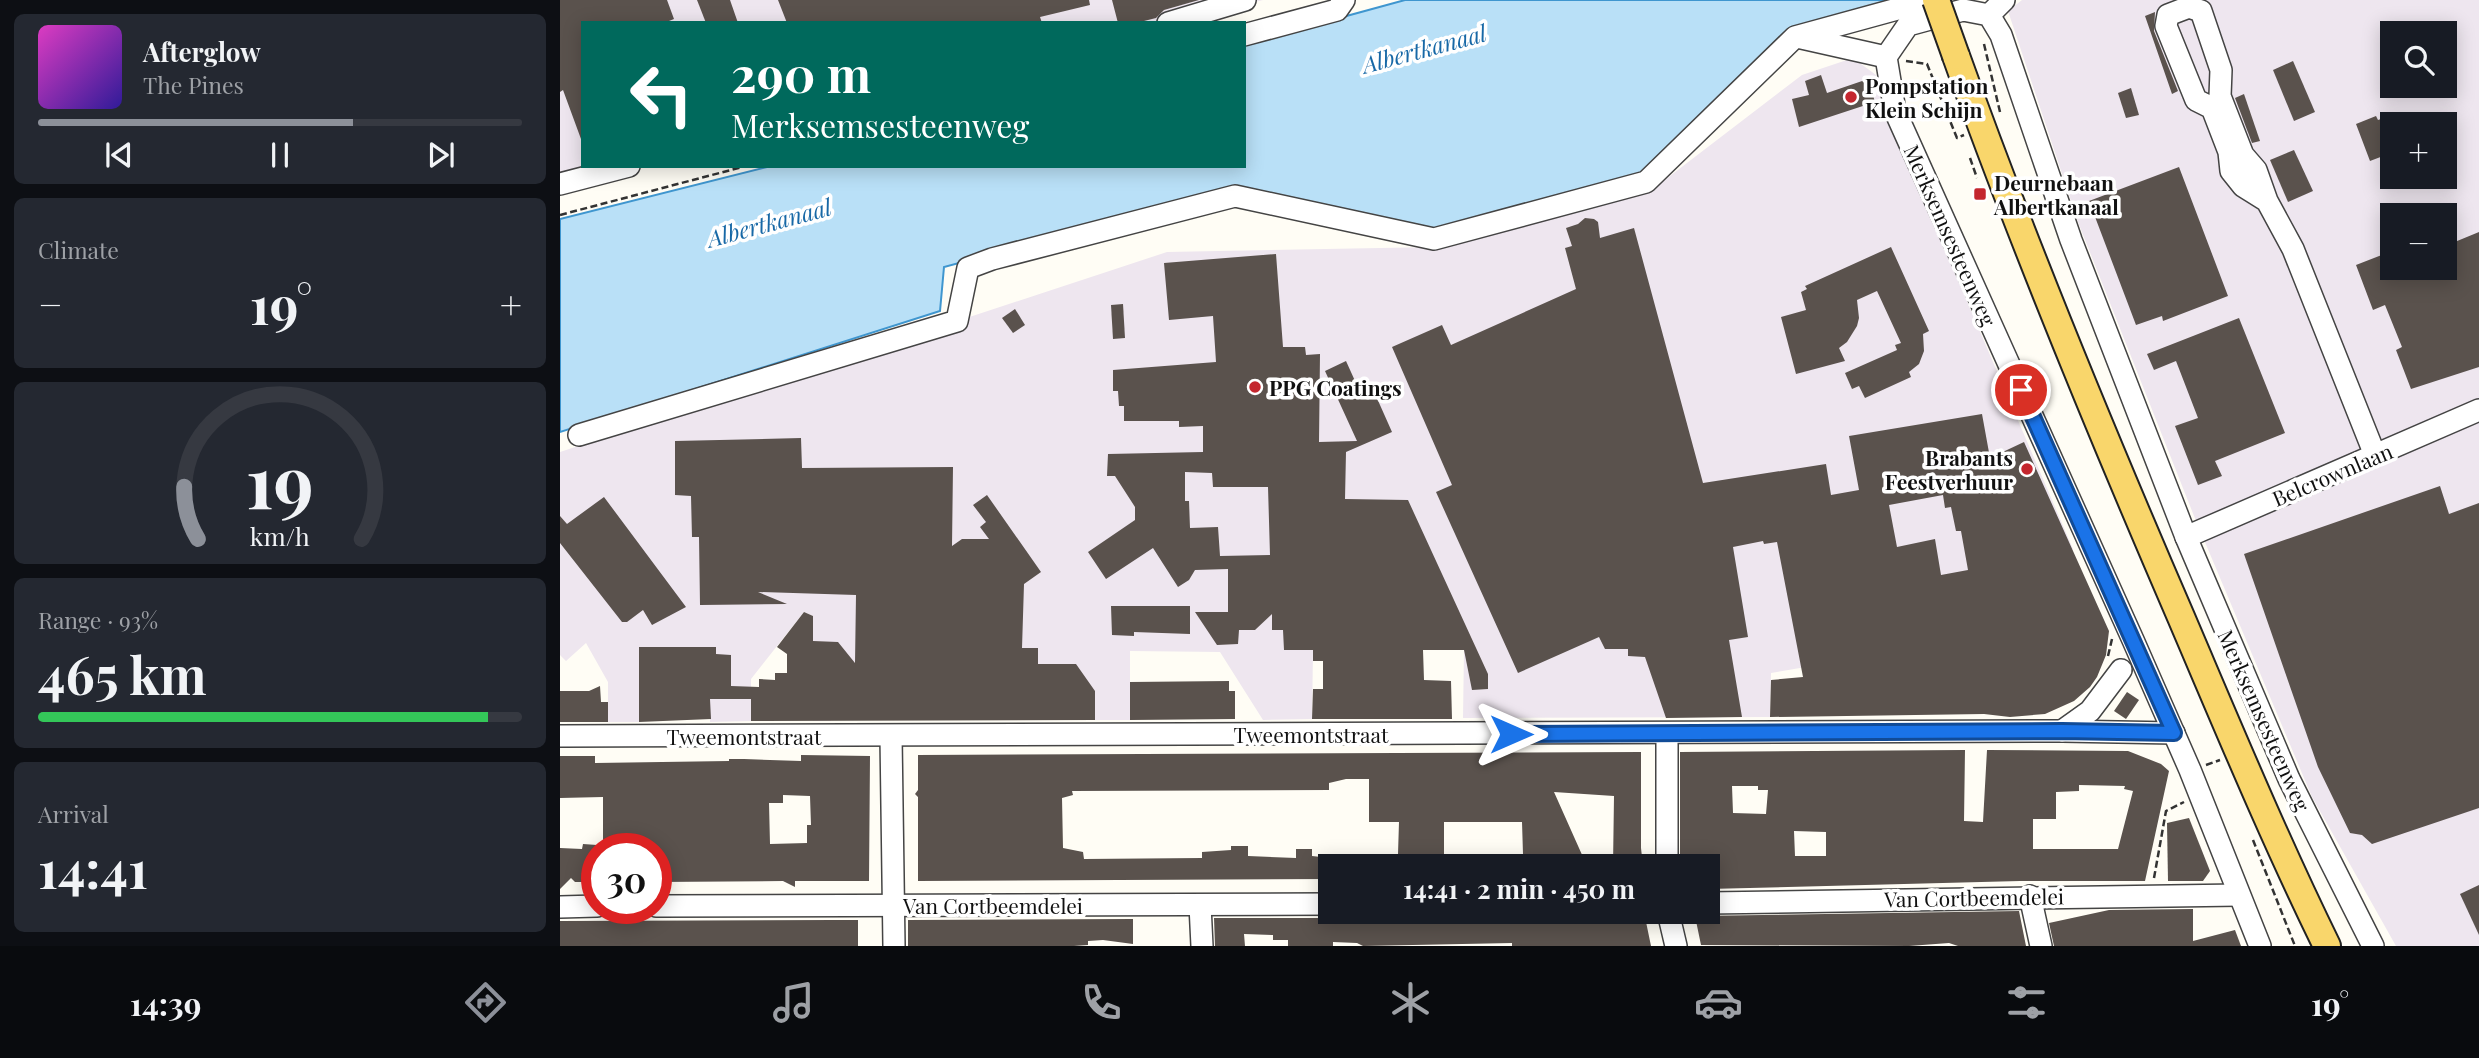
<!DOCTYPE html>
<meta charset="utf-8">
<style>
:root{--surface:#171b24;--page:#242831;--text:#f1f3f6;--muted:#9ea1a6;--line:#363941;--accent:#8c9099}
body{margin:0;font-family:"Playfair Display",serif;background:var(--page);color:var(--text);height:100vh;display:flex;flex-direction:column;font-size:26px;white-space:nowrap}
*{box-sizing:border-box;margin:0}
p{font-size:23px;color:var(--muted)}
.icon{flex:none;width:38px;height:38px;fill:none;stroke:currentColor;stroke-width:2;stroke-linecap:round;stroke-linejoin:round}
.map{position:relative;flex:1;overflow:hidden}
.panel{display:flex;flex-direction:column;gap:14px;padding:14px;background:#0d0f14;width:560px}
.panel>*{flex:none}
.hud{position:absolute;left:21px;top:21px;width:665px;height:147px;border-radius:0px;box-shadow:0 4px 18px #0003;background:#00695c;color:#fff;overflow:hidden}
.buttons{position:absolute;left:1820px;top:21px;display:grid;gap:14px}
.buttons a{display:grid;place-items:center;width:77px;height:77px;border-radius:0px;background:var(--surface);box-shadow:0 4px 18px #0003;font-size:35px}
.speed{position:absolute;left:21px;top:833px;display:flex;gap:14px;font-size:35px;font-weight:700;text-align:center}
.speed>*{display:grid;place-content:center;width:91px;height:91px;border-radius:50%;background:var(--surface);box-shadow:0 4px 18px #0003;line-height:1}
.speed .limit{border:10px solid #d22;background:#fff;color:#111}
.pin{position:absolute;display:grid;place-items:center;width:60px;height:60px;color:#fff;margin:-30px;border:4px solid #fff;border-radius:50%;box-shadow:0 2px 7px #0007}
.me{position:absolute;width:77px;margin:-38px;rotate:90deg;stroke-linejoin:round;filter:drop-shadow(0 0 5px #0008)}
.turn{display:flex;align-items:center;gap:24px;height:147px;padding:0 35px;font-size:32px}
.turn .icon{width:91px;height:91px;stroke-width:2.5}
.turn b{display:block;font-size:49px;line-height:60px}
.big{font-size:52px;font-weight:700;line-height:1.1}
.panel .card{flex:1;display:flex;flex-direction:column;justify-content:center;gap:10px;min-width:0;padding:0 24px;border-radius:10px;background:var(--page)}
.panel .dial{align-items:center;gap:0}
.dial svg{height:182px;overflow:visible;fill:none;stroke:var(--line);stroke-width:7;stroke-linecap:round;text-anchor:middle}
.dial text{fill:var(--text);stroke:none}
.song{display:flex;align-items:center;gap:21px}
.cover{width:84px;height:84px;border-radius:10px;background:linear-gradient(135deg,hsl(310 70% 55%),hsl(250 70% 35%))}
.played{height:7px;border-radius:4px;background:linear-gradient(90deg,var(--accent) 65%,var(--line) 65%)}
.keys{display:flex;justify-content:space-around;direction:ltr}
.heat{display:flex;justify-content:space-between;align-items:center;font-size:38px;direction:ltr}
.charge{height:10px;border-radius:5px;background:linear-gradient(90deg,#34c759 93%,var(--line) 0)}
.trip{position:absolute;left:758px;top:854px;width:402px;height:70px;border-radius:0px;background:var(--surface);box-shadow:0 4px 18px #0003;font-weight:700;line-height:70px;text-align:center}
.tab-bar{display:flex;height:112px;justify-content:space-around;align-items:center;background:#090b0e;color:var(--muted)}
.tab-bar .icon{width:49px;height:49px}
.tab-bar .active{color:var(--accent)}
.tab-bar b{font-size:32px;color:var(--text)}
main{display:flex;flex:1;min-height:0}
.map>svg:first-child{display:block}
.industrial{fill:#eee6ef;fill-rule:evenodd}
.water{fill:#b9e0f7;stroke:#3f96cf;stroke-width:2}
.building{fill:#5a524d;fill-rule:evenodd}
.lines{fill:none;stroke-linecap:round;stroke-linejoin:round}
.minor-casing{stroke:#444;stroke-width:24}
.major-casing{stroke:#222;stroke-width:30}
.path{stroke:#333;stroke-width:2.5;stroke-dasharray:7 3.5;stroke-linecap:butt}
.minor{stroke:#fff;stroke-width:21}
.major{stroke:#f9d66b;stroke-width:26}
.major-bridge-casing{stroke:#222;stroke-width:30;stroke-linecap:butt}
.major-bridge{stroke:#f9d66b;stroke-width:26}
.route-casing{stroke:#114b97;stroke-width:18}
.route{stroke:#1a73e8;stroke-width:12}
.poi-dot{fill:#c4262e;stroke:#fff;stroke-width:2.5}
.labels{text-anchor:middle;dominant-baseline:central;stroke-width:7;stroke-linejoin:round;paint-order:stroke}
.poi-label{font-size:21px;font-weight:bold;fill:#111;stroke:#fff;text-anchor:start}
.street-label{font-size:21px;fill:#111;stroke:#fff}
.water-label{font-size:23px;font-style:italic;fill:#1768a6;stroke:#fff}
</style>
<main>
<section class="panel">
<div class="card">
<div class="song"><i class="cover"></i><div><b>Afterglow</b><p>The Pines</p></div></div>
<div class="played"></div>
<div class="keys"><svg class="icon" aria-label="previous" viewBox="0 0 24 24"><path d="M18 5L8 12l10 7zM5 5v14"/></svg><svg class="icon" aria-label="pause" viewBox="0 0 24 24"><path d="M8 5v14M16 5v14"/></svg><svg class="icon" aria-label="next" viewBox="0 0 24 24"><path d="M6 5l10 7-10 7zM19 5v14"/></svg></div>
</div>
<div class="card"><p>Climate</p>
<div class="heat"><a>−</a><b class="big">19°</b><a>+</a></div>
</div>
<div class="card dial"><svg viewBox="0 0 100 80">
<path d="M14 69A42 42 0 1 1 86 69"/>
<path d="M14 69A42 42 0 0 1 8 46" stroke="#8c9099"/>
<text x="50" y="56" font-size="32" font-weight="700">19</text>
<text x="50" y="72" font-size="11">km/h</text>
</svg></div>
<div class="card"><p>Range · 93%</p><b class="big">465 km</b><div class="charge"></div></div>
<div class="card"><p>Arrival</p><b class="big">14:41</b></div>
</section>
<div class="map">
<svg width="1919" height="946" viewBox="0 0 1919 946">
<rect width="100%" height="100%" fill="#fffdf5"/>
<g class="industrial">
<path d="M0,0H703L611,23H23V166H46L0,178Z"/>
<path d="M1462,0H1919V946H1836L1752,797L1634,516L1518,222L1448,11ZM1832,33H1885V86H1832ZM1832,124H1885V177H1832ZM1832,215H1885V268H1832Z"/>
<path d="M1293,58L1316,75L1347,161L1513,549L1275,662L1211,673L1210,717L903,718L904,650H753L752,719L703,720L660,652L570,651V720H535V691L297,665L272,643L271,721H253V616L244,612L191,679V721L150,722L149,676H79V722H48V682L26,643L6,661L0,655V452L607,252L875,247L1093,189L1242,75Z"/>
</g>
<path class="water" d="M845,0H1341L1228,30L1082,176L872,233L673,189L384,267L380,311L0,432V219L211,166H684V44Z"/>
<g class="building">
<path d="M0,0H107L114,19L104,23H23L21,139L3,90L0,92Z"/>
<path d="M137,0H170L178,23H146Z"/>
<path d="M218,0H529L530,5L480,17L482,23H227Z"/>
<path d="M552,0H639L604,10L596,18L576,23H558Z"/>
<path d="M1595,12L1594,31L1618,91L1612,94L1585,16Z"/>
<path d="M1733,61L1755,112L1734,121L1713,70Z"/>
<path d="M1261,75L1267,93L1308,79L1315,102L1239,127L1232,99L1249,95L1245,81Z"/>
<path d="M1571,88L1579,115L1566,118L1558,93Z"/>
<path d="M1684,94L1700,141L1692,143L1675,98Z"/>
<path d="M1816,116L1818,120L1824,118L1832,145L1828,146L1831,153L1810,161L1796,124Z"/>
<path d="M1734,150L1753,191L1728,202L1710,160Z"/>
<path d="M1619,167L1668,296L1603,321L1602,316L1576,325L1529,201Z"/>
<path d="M1025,218L1034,219L1038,222L1040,238L1074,228L1143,483L1266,464L1271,495L1299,490L1289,436L1422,414L1430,458L1464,442L1549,631L1546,655L1537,677L1530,687L1514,701L1485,714L1450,717L1424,714L1210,717L1211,680L1243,677L1217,542L1204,544L1203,541L1173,547L1188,637L1169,640L1182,717L1106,718L1085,657L1068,656V649H1045L1039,637L958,673L876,492L892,485L832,347L882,325L891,345L1016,289L1005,248L1012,246L1006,228L1018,224ZM1383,495L1385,508L1391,507L1396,531H1401L1408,570L1381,575L1375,539L1337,547L1329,505Z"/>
<path d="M1919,232V367L1851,389L1836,350L1842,347L1825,305L1813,310L1796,265L1832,251V268H1885V246Z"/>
<path d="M1331,247L1369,331L1363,334L1364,351L1359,364L1349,372L1351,377L1305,398L1299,386L1292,389L1285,373L1337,350L1335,345L1341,343L1317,291L1297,300L1299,318L1297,326L1287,342L1279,348L1285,361L1236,374L1221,317L1246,310L1241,292L1247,289L1245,286Z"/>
<path d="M716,254L723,347H745L746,355L760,354L759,442L797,441L765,371L786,361L800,392L812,387L832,432L786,452L785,499L848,500L928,674V689L912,690L904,650H863L864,680L891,681L892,719H752L753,689H763V661H753V650H724L723,630H712V614L695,630H679L678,644L657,645L635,612H668V569L635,570L629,580L618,587L593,548L546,579L528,552L575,520V507L555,476H547L548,454L643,452V426L619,427V421H564V406H559L558,391H553V370L656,362L653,316L609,320L604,263ZM625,472L652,473L653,487H708L710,555L660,556L658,527L630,528L629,501H625Z"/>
<path d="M563,304L565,338L553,339L551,305Z"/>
<path d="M455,309L465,325L453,333L442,318Z"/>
<path d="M1679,318L1725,433L1655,461L1662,476L1638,485L1615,426L1638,418L1616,361L1594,370L1587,354Z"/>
<path d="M241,438L242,468L393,467L392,546L402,539H429L420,527L426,522L413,505L427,495L481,572L464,584L462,648H478V664H516L535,691V720L191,721V699H150L151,719L79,722V647H156V654L171,655V686L199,687V679L215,680V673H227V654L217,647L244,612L253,616V641L278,642L295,663L296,595L198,592L227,604L140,605L139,537H132L131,496L115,495V441Z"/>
<path d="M1880,486L1889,514L1919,503V808L1812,844L1802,835L1790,833L1758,767L1684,554Z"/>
<path d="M44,497L126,607L92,625L83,610L67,622H62L0,543V516L7,524Z"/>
<path d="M551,606H630V634L574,632V636L552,635Z"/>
<path d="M669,681V691H675V719L570,720V682Z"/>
<path d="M40,686L41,702H48V722H0V691H29Z"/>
<path d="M1567,692L1579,700L1566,719L1554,711Z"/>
<path d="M1405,750L1404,821L1423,822L1427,750L1568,751L1601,764L1609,771L1585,881H1460L1148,889V866H1120V752ZM1519,785L1565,786L1564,789L1573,791L1558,849H1473V819H1496V792L1519,791ZM1172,786H1198V790H1208L1206,814L1173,813ZM1234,831L1266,832V856H1235Z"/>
<path d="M1081,752V848L1083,866H1053L1054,796L994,792L1027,866H833L835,854H838L839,822H809V779H786L769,783V790L512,791L513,795L502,798L503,848L523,852L524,859L642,858V852L671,850V846H688V856L736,858V849H752V856L770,858V879L358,881V797L355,794L358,790V755ZM884,822H962L963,854H884Z"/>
<path d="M241,755L310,756L309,881H235V887L223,881L96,882V849H43V797L0,798V756H35V763L169,761V759H184L241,761ZM223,795L250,796L251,825H247V843L210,844L209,803H223Z"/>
<path d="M1629,818L1650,871L1643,881H1608L1607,823Z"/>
<path d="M23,844L37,845V882H15L11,878L0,889V848L22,849Z"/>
<path d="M1919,885V935L1900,894Z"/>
<path d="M1633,909V941L1675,930L1681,946H1494L1489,923L1549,910Z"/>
<path d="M1459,911L1466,946H1398L1389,943L1349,946L1141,945L1135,916Z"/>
<path d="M1065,917H1085L1091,946H952V943L803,946L797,943L773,942V946H728V940H713V935L684,934L685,946H655L654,918H1046V921Z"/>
<path d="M573,919V944L543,940L528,941V945L514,946H348V920Z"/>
<path d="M273,920H298V946H0V921Z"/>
</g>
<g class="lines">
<defs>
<g id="minor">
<path d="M1429,15L1444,0"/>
<path d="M608,23L685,0"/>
<path d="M684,35L777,10L784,0"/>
<path d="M1237,37L1326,57"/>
<path d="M0,184L69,166"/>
<path d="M1707,201L1683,186L1671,171L1669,152L1652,108L1636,100L1606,26L1608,15L1629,7L1641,11L1661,70L1660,96L1683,155L1696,170L1707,201L1733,249L1815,455"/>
<path d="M19,435L397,321L408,268L432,259L675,196L874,239L1086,182L1235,37L1370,0"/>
<path d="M1626,537L1919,410"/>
<path d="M1502,731L1530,711L1561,670"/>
<path d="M0,736L1502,731L1614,733"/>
<path d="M331,736L334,946"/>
<path d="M1107,866V733"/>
<path d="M1470,896L1481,946"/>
<path d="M1148,903L1679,895"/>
<path d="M640,905L642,946"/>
<path d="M96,906L770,904"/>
<path d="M0,907L37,906"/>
<path d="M1108,912L1116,946"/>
<path d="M1700,946L1630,770L1573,640L1335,111L1326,57L1348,25L1403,10L1429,15L1441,35L1511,240L1626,537L1729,779L1813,946"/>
</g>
<path id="major" d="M1396,56C1464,246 1541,432 1621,617C1668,727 1714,838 1767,946"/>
</defs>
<use href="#minor" class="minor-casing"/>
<use href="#major" class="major-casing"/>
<g class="path">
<path d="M1424,44L1440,112"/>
<path d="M1346,61L1367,64L1397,138L1404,135"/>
<path d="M1410,158L1417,178"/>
<path d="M0,215L186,166"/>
<path d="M1548,656L1552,639"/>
<path d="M1646,765L1660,760"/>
<path d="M1693,840L1735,946"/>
<path d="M1594,878L1606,811L1624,802"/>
</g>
<use href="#minor" class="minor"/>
<use href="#major" class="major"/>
<defs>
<path id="major-bridge" d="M1376,0L1396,56"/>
</defs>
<use href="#major-bridge" class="major-bridge-casing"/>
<use href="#major-bridge" class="major-bridge"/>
</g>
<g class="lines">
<defs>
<path id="route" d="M951,734L1502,731L1614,733L1461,390"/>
</defs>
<use href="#route" class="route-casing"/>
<use href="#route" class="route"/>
</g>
<g class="poi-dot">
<circle cx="1291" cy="97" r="7"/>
<rect x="1413" y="187" width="14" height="14" rx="3.5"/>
<circle cx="695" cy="387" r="7"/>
<circle cx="1467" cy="469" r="7"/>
</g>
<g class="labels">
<g class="poi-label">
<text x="1305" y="85">Pompstation<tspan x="1305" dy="24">Klein Schijn</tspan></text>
<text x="1434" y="182">Deurnebaan<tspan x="1434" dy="24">Albertkanaal</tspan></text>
<text x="709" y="387">PPG Coatings</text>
<text x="1453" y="457" text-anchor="end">Brabants<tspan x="1453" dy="24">Feestverhuur</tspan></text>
</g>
<g class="street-label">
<text transform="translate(1391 235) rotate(66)">Merksemsesteenweg</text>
<text transform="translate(1772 474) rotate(-23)">Belcrownlaan</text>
<text transform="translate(1705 720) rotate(66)">Merksemsesteenweg</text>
<text x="751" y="734">Tweemontstraat</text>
<text x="184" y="736">Tweemontstraat</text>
<text transform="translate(1414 897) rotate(-1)">Van Cortbeemdelei</text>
<text x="433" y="905">Van Cortbeemdelei</text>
</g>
<g class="water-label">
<text transform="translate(864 48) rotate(-15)">Albertkanaal</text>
<text transform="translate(209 222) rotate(-15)">Albertkanaal</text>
</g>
</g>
</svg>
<div class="buttons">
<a><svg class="icon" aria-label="search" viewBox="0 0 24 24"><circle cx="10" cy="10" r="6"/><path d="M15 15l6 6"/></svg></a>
<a>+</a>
<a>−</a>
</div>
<div class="speed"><div class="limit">30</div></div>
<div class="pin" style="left:1461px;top:390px;background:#d93025"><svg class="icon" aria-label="arrive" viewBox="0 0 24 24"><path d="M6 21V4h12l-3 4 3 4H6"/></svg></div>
<svg class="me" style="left:951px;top:734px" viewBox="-20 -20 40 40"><path d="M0-17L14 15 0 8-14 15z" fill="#1a73e8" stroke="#fff" stroke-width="4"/></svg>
<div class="trip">14:41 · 2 min · 450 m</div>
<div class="hud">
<div class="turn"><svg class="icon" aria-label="left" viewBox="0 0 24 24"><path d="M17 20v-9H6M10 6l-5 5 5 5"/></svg><div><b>290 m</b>Merksemsesteenweg</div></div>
</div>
</div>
</main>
<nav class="tab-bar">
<b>14:39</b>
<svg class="icon active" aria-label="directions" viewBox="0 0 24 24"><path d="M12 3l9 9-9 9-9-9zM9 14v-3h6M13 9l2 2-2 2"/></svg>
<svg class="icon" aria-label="music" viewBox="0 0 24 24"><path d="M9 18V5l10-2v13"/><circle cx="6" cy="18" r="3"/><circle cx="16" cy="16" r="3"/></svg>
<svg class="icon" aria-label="phone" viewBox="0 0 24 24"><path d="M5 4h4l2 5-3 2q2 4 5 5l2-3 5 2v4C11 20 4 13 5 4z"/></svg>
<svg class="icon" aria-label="climate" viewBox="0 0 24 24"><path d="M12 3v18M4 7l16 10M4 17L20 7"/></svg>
<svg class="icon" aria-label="car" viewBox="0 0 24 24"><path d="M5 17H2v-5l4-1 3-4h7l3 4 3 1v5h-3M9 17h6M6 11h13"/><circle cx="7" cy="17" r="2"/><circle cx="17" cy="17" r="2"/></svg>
<svg class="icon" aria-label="filters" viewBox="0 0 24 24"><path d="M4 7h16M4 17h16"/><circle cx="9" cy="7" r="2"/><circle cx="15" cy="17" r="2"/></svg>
<b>19°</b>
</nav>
